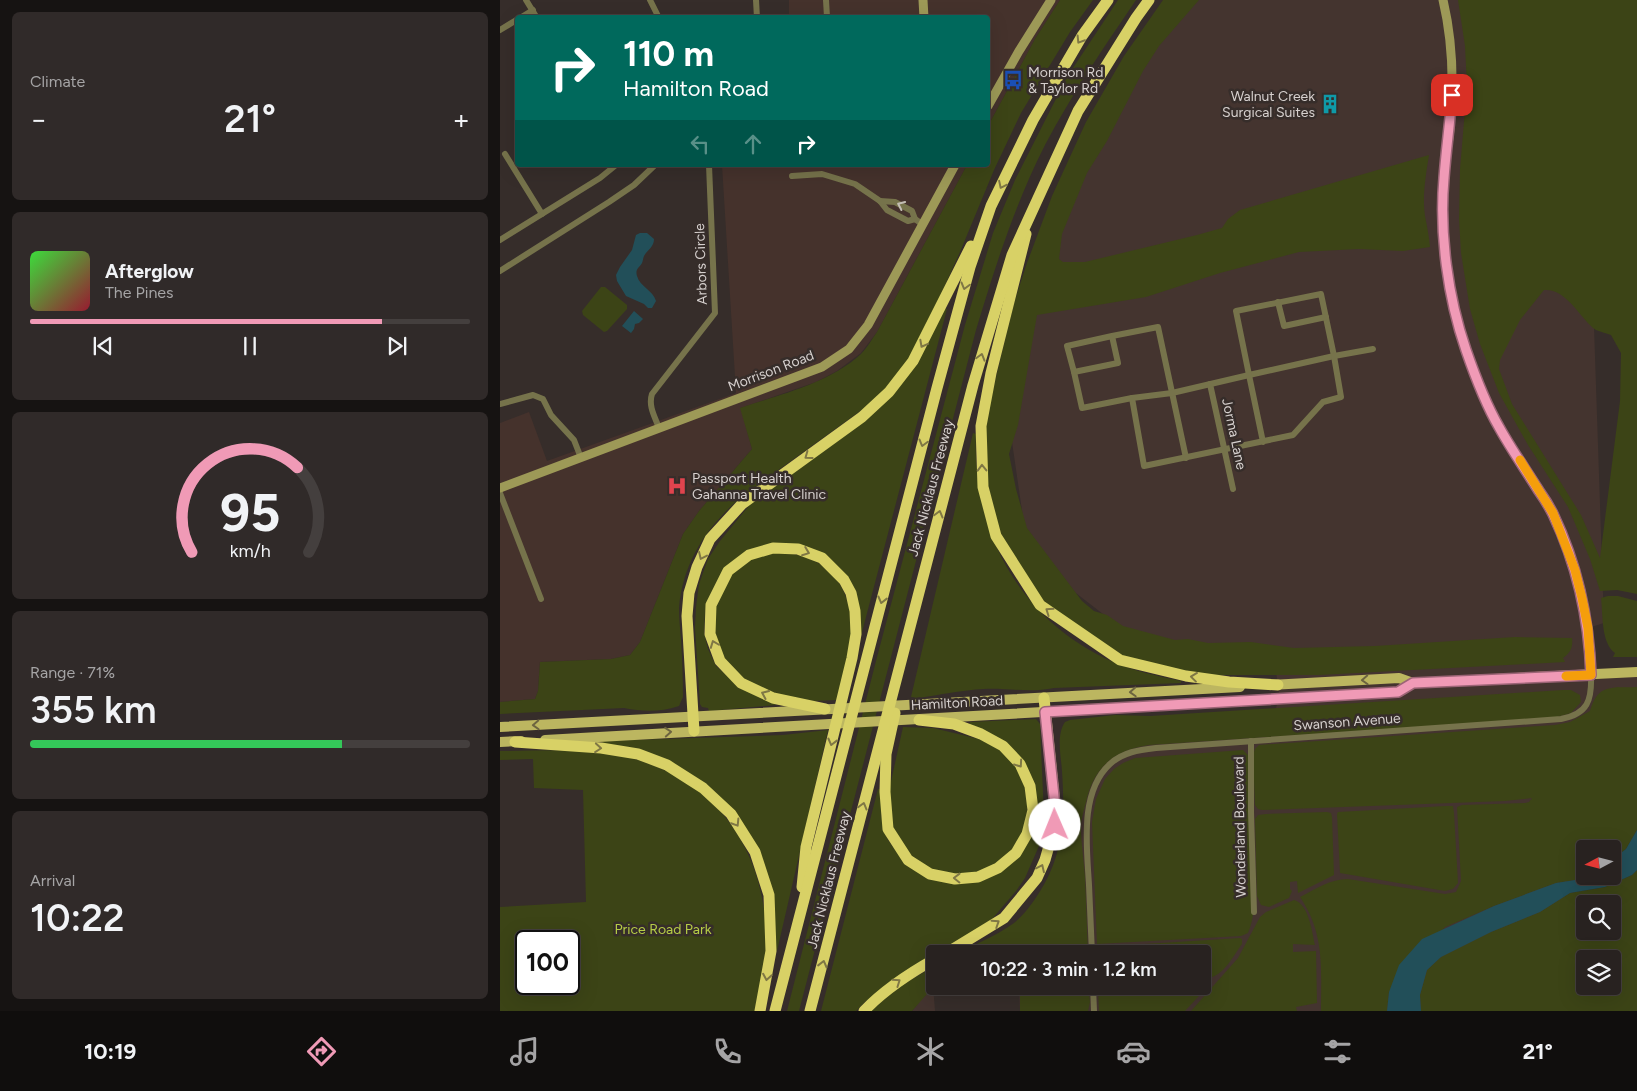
<!DOCTYPE html>
<meta charset="utf-8">
<style>
:root{--surface:#282220;--page:#302a29;--text:#f1f3f6;--muted:#a5a4a5;--line:#443f3e;--accent:#f09ab6}
body{margin:0;font-family:Figtree,sans-serif;background:var(--page);color:var(--text);height:100vh;display:flex;flex-direction:column;font-size:19px;white-space:nowrap}
*{box-sizing:border-box;margin:0}
p{font-size:16px;color:var(--muted)}
.icon{flex:none;width:28px;height:28px;fill:none;stroke:currentColor;stroke-width:2;stroke-linecap:round;stroke-linejoin:round}
.map{position:relative;flex:1;overflow:hidden}
.panel{display:flex;flex-direction:column;gap:12px;padding:12px;background:#161312;width:500px}
.panel>*{flex:none}
.banner{position:absolute;left:15px;top:15px;width:475px;height:152px;border-radius:5px;box-shadow:0 5px 20px #0002,0 0 0 1px var(--line);background:#00695c;color:#fff;overflow:hidden}
.needle{width:32px;rotate:263deg}
.fabs{position:absolute;left:1076px;top:840px;display:grid;gap:10px}
.fabs a{display:grid;place-items:center;width:45px;height:45px;border-radius:5px;background:var(--surface);box-shadow:0 5px 20px #0002,0 0 0 1px var(--line);font-size:25px}
.speed{position:absolute;left:15px;top:930px;display:flex;gap:10px;font-size:25px;font-weight:700;text-align:center}
.speed>*{display:grid;place-content:center;width:65px;height:65px;border-radius:50%;background:var(--surface);box-shadow:0 5px 20px #0002,0 0 0 1px var(--line);line-height:1}
.speed .limit{border:2px solid #111;border-radius:8px;background:#fff;color:#111}
.pin{position:absolute;display:grid;place-items:center;width:42px;height:42px;color:#fff;margin:-21px;border-radius:10px;box-shadow:0 2px 8px #0006}
.me{position:absolute;width:55px;margin:-28px;rotate:359deg;stroke-linejoin:round;filter:drop-shadow(0 0 4px #0008)}
.turn{display:flex;align-items:center;gap:18px;height:105px;padding:0 25px;font-size:22px}
.turn .icon{width:65px;height:65px;stroke-width:2.5}
.turn b{display:block;font-size:35px;line-height:42px}
.lanes{display:flex;align-items:center;height:48px;padding:0 25px;background:#0003;justify-content:center;gap:25px;direction:ltr}
.lanes .off{opacity:.35}
.big{font-size:38px;font-weight:600;line-height:1.1}
.panel .tile{flex:1;display:flex;flex-direction:column;justify-content:center;gap:8px;min-width:0;padding:0 18px;border-radius:8px;background:var(--page)}
.panel .dial{align-items:center;gap:0}
.dial svg{height:130px;overflow:visible;fill:none;stroke:var(--line);stroke-width:7;stroke-linecap:round;text-anchor:middle}
.dial text{fill:var(--text);stroke:none}
.song{display:flex;align-items:center;gap:15px}
.cover{width:60px;height:60px;border-radius:8px;background:linear-gradient(135deg,hsl(120 70% 55%),hsl(350 70% 35%))}
.played{height:5px;border-radius:2px;background:linear-gradient(90deg,var(--accent) 80%,var(--line) 80%)}
.keys{display:flex;justify-content:space-around;direction:ltr}
.heat{display:flex;justify-content:space-between;align-items:center;font-size:28px;direction:ltr}
.charge{height:8px;border-radius:4px;background:linear-gradient(90deg,#34c759 71%,var(--line) 0)}
.trip{position:absolute;left:426px;top:945px;width:285px;height:50px;border-radius:5px;background:var(--surface);box-shadow:0 5px 20px #0002,0 0 0 1px var(--line);font-weight:600;line-height:50px;text-align:center}
.tab-bar{display:flex;height:80px;justify-content:space-around;align-items:center;background:#100e0d;color:var(--muted)}
.tab-bar .icon{width:35px;height:35px}
.tab-bar .current{color:var(--accent)}
.tab-bar b{font-size:22px;color:var(--text)}
main{display:flex;flex:1;min-height:0}
.map>svg:first-child{display:block}
.commercial{fill:#45322c}
.built{fill:#44342f}
.green{fill:#3c4416;fill-rule:evenodd}
.water{fill:#224f59}
.lines{fill:none;stroke-linecap:round;stroke-linejoin:round}
.minor{stroke:#76734b;stroke-width:6}
.secondary{stroke:#9d9957;stroke-width:9}
.primary{stroke:#bcb660;stroke-width:10}
.motorway{stroke:#d8d166;stroke-width:11}
.oneway{stroke:#7f7745}
.oneway2{stroke:#c3bdb4}
.oneway3{stroke:#6c6440}
.route-casing{stroke:#9c6476;stroke-width:12}
.route{stroke:#f09ab6;stroke-width:9}
.slow{stroke:#f59e0b;stroke-width:9}
.labels{text-anchor:middle;dominant-baseline:central;stroke-width:5;stroke-linejoin:round;paint-order:stroke}
.poi-label{font-size:14px;fill:#d6d0ce;stroke:#362d2a;text-anchor:start}
.street-label{font-size:14px;fill:#d6d0ce;stroke:#362d2a}
.park-label{font-size:14px;fill:#b6cd46;stroke:#362d2a}
</style>
<main>
<section class="panel">
<div class="tile"><p>Climate</p>
<div class="heat"><a>−</a><b class="big">21°</b><a>+</a></div>
</div>
<div class="tile">
<div class="song"><i class="cover"></i><div><b>Afterglow</b><p>The Pines</p></div></div>
<div class="played"></div>
<div class="keys"><svg class="icon" aria-label="previous" viewBox="0 0 24 24"><path d="M18 5L8 12l10 7zM5 5v14"/></svg><svg class="icon" aria-label="pause" viewBox="0 0 24 24"><path d="M8 5v14M16 5v14"/></svg><svg class="icon" aria-label="next" viewBox="0 0 24 24"><path d="M6 5l10 7-10 7zM19 5v14"/></svg></div>
</div>
<div class="tile dial"><svg viewBox="0 0 100 80">
<path d="M14 69A42 42 0 1 1 86 69"/>
<path d="M14 69A42 42 0 0 1 79 17" stroke="#f09ab6"/>
<text x="50" y="56" font-size="32" font-weight="700">95</text>
<text x="50" y="72" font-size="11">km/h</text>
</svg></div>
<div class="tile"><p>Range · 71%</p><b class="big">355 km</b><div class="charge"></div></div>
<div class="tile"><p>Arrival</p><b class="big">10:22</b></div>
</section>
<div class="map">
<svg width="1137" height="1011" viewBox="0 0 1137 1011">
<rect width="100%" height="100%" fill="#362d2a"/>
<g class="commercial">
<path d="M289,0H560L535,39L488,126V18L289,17Z"/>
<path d="M222,165H467L377,332L361,353L337,371L316,382L241,408L252,449L199,511L183,534L140,642L130,655L111,659L40,662L38,691L35,699L0,702V423L29,412L47,461L236,393Z"/>
</g>
<g class="built">
<path d="M685,0H1083L1104,623L1088,628L1091,675L1137,672V800L1085,849L1036,1011H520L519,986H702V954H518L554,885L588,756L776,709L779,692L774,658L634,638L559,580L525,531L512,442L532,321L560,217L622,81Z"/>
<path d="M433,985L435,1011H412Z"/>
</g>
<g class="green">
<path d="M560,0H593L570,32L521,113L494,170L460,252L431,316L408,360L386,388L363,409L241,497C207,527 183,561 179,608C179,618 180,629 181,639C182,658 183,678 183,697L179,706C160,712 144,712 124,708L0,714V702L35,699L38,691L40,662L111,659L130,655L140,642L183,534L199,511L252,449L240,408C281,394 328,384 361,354C367,348 372,339 377,332L467,165H488V126L535,39Z"/>
<path d="M618,0H636C604,47 572,94 545,145C515,204 495,267 476,330L299,1011H287L376,661L465,325L493,233L515,180L567,77Z"/>
<path d="M663,0H699L659,46L643,71L607,141L587,173L562,234L559,259L563,262H585L697,235L722,228L728,219L740,210L929,155C926,174 922,197 925,216C927,226 929,236 930,247L903,251L859,249L799,252L720,273L646,297L537,315L518,425L509,454L516,489L527,528L582,601L594,611L607,615L623,626L675,640L688,639L708,643L751,642L794,648L875,646L1015,637L1072,638C1073,647 1071,652 1063,658L1065,662L819,675H702L623,657L553,611L538,595L506,546L499,529L486,477V427L489,406L514,303L527,263L552,196L586,122L624,56Z"/>
<path d="M958,0H1137V594L1117,590L1100,591L1090,559L1068,507L1028,445L999,393L980,344L970,309L961,253L959,219L960,169L967,86L965,46ZM1044,290C1067,288 1080,319 1096,330C1100,332 1106,333 1111,335L1121,353L1120,401L1100,558L1081,515L1012,404L999,369L1000,360L1020,320Z"/>
<path d="M101,287H105L127,305V309L107,331L104,332L83,315L82,311Z"/>
<path d="M443,309H447L361,636L341,573L279,545L220,575L208,599L205,613L204,633L208,649L216,666L241,688L275,703V705L209,711L208,708L202,707L200,704L195,628L196,607L199,584L208,559L220,541L252,502L380,405Z"/>
<path d="M473,433L476,434C472,532 520,620 611,661C634,671 657,676 681,681V683L554,688C531,693 508,688 484,689C462,690 440,695 418,698L411,697Z"/>
<path d="M274,552C328,553 355,587 351,640C349,660 341,681 337,700L314,701L288,698L247,683L222,659L212,620L214,605L230,575L242,564L258,556Z"/>
<path d="M1108,596H1118L1137,601V657H1113L1115,653C1101,643 1103,615 1101,598Z"/>
<path d="M1137,687V830L1126,849L1113,859L1112,849H1085V876H1093L1082,881L1075,880L1056,883L994,906L945,927L889,992L887,1011H821C821,968 825,934 800,897C816,889 830,879 848,879L945,894L956,892L961,881L957,807L962,805L1025,803L1029,802L1032,798L1005,801L762,810L758,809L755,805L753,755L755,749L759,745L1055,725L1070,722L1090,711C1098,683 1112,688 1137,687Z"/>
<path d="M1063,690H1071L1080,695L1081,702L1071,713L1054,718L649,745C614,750 594,767 586,802C584,810 581,819 581,828C581,844 584,861 585,877C586,903 587,928 588,954H518V949L498,950L492,954H457C475,944 498,935 514,923C523,916 531,905 537,896C564,856 565,818 562,771C561,756 556,735 565,722L570,720L615,715L650,716Z"/>
<path d="M536,719L540,724L544,816L539,846L525,878L516,891L492,919L455,944L435,954L365,1002L356,1011H321L378,789H382L381,815L388,840L402,859L412,869L482,880L530,835L529,772L470,725V722Z"/>
<path d="M403,727L433,728L479,739L496,747L508,757L518,769L524,781L527,803V812L522,834L511,851L495,865L474,874L437,873L413,860L390,824V786Z"/>
<path d="M328,730L277,951L275,949L274,917L250,836L194,778L103,745L102,741L283,735Z"/>
<path d="M743,750L748,755L752,901C755,912 752,923 748,933L741,936L597,944L592,822L596,799L605,779L614,769L623,763L635,758Z"/>
<path d="M0,751C39,751 80,748 118,755C218,775 271,855 266,955C265,973 259,993 255,1011H0V907L86,902L83,790L34,788L33,759L0,760ZM26,941H69V984H26Z"/>
<path d="M946,806H953L954,813L958,883L953,889L945,891L840,873L837,814L838,812Z"/>
<path d="M827,812L831,813L832,817L834,875L798,893L797,881L790,882V889L792,891L789,898L769,907L761,905L757,896L755,819L758,815L766,814Z"/>
<path d="M1137,870V1011H921L920,995L927,970L941,957L991,932L1040,912L1070,893L1105,887L1132,875ZM1085,904H1112V931H1085ZM1085,959H1112V986H1085Z"/>
<path d="M794,900C809,904 812,932 815,945L793,944V952L816,951L817,1003L796,1007L797,1011H691L738,958L760,917L766,912Z"/>
<path d="M740,938L742,939V944C731,959 723,978 703,979L702,954H597V947Z"/>
<path d="M435,966V985L412,1011H370L400,986Z"/>
<path d="M703,982H710V984L685,1011H599L598,989L641,986H702Z"/>
<path d="M585,989L589,993L590,1002L588,1011H520V994Z"/>
</g>
<g class="water">
<path d="M140,233H147L154,239C154,247 148,249 144,256C143,258 143,261 142,263C139,268 135,269 137,276C140,287 153,290 156,301L152,308H148L144,304L126,296L117,281L116,275L120,267L132,250L136,235Z"/>
<path d="M134,311L143,319L139,323L135,324L134,329L131,333L122,326Z"/>
<path d="M1137,830V870L1132,875L1105,887L1070,893L1040,912L991,932L941,957L927,970L920,995L921,1011H887L889,992L899,965L922,939L994,906L1056,883L1075,880L1082,881L1093,876H1112L1113,859L1126,849Z"/>
</g>
<g class="lines">
<g class="minor">
<path d="M26,0L37,18"/>
<path d="M150,0L159,18"/>
<path d="M256,0L257,18"/>
<path d="M326,0L327,17"/>
<path d="M20,18L33,10"/>
<path d="M0,30L18,19"/>
<path d="M5,154L42,214"/>
<path d="M292,176L322,174L355,184L380,201L387,210L408,221L415,219"/>
<path d="M380,201L395,202L412,211L415,219L422,224"/>
<path d="M0,240L100,178L116,165"/>
<path d="M0,271L109,202L134,185L155,165"/>
<path d="M821,294L834,356L749,375L736,311Z"/>
<path d="M778,302L784,326L826,317"/>
<path d="M612,336L567,346L574,372L618,363L612,336L658,327L686,458"/>
<path d="M574,372L582,408L632,398"/>
<path d="M710,384L733,489"/>
<path d="M0,404L33,395L43,399L51,415L74,440L81,458"/>
<path d="M159,428C155,417 148,406 152,394L215,313L209,165"/>
<path d="M763,442L749,375L672,393L632,398L644,466L793,435L823,402L841,397L834,356L873,349"/>
<path d="M0,493L41,599"/>
<path d="M751,741V812L754,912"/>
<path d="M592,954C591,931 590,908 589,885C587,848 579,792 610,764C623,752 639,750 656,748L1061,719C1088,714 1092,700 1091,675"/>
<path d="M593,986L594,1011"/>
<path d="M520,991L593,986"/>
</g>
<g class="secondary">
<path d="M423,0L424,18"/>
<path d="M943,0C953,42 954,85 950,128C949,145 944,162 943,180C942,226 946,273 956,319C964,352 982,398 999,428C1012,448 1025,468 1037,488C1043,497 1049,505 1053,514C1077,565 1089,619 1091,675"/>
<path d="M488,106L519,51L551,0"/>
<path d="M0,488L322,367L349,349L368,325L455,165"/>
</g>
<g class="primary">
<path d="M770,685L899,678L913,683L1137,672"/>
<path d="M0,727L740,687"/>
<path d="M45,740L898,692L913,683"/>
<path d="M0,742L21,741"/>
</g>
<g class="motorway">
<path d="M526,234L491,373L481,426L483,487L496,536L540,605L620,660L686,676L729,682L778,685"/>
<path d="M395,713L386,754L385,792L388,829L408,860L430,874L455,879L478,877L498,868L516,853L527,834L533,810L530,786L520,764L503,746L481,734L454,724L419,720"/>
<path d="M194,731L187,616L189,593L197,567L210,539L242,504L362,417L389,392L413,361L471,246"/>
<path d="M15,742L101,748L138,754L167,765L203,788L231,814L255,852L269,895L271,951L260,1011"/>
<path d="M302,887L306,847L352,658L356,634L355,611L351,593L344,580L322,558L298,549L273,548L249,555L228,571L211,605L210,634L220,661L241,683L273,698L325,709"/>
<path d="M445,954L504,918L537,878L545,860L555,825V806L544,698"/>
<path d="M275,1011L437,388L470,267L491,206L533,120L582,36L608,0"/>
<path d="M310,1011L473,385L512,255L578,111L636,18L649,0"/>
<path d="M364,1011C385,989 408,974 435,959"/>
</g>
</g>
<defs><path id="oneway-chevron" d="M-2-3.5L2.5 0L-2 3.5" fill="none" stroke-width="1.6" stroke-linecap="round" stroke-linejoin="round" transform="scale(1.25)"/></defs>
<g class="oneway">
<use href="#oneway-chevron" transform="translate(580 40) rotate(122)"/>
<use href="#oneway-chevron" transform="translate(502 185) rotate(116)"/>
<use href="#oneway-chevron" transform="translate(465 286) rotate(105)"/>
<use href="#oneway-chevron" transform="translate(423 344) rotate(118)"/>
<use href="#oneway-chevron" transform="translate(481 357) rotate(-74)"/>
<use href="#oneway-chevron" transform="translate(423 443) rotate(105)"/>
<use href="#oneway-chevron" transform="translate(308 456) rotate(144)"/>
<use href="#oneway-chevron" transform="translate(482 468) rotate(-91)"/>
<use href="#oneway-chevron" transform="translate(439 514) rotate(-75)"/>
<use href="#oneway-chevron" transform="translate(306 552) rotate(21)"/>
<use href="#oneway-chevron" transform="translate(202 556) rotate(115)"/>
<use href="#oneway-chevron" transform="translate(382 600) rotate(104)"/>
<use href="#oneway-chevron" transform="translate(549 611) rotate(-145)"/>
<use href="#oneway-chevron" transform="translate(214 644) rotate(-111)"/>
<use href="#oneway-chevron" transform="translate(694 677) rotate(-173)"/>
<use href="#oneway-chevron" transform="translate(265 694) rotate(-156)"/>
<use href="#oneway-chevron" transform="translate(332 742) rotate(104)"/>
<use href="#oneway-chevron" transform="translate(98 748) rotate(5)"/>
<use href="#oneway-chevron" transform="translate(519 764) rotate(55)"/>
<use href="#oneway-chevron" transform="translate(363 806) rotate(-75)"/>
<use href="#oneway-chevron" transform="translate(236 823) rotate(58)"/>
<use href="#oneway-chevron" transform="translate(541 868) rotate(-65)"/>
<use href="#oneway-chevron" transform="translate(457 878) rotate(-179)"/>
<use href="#oneway-chevron" transform="translate(496 923) rotate(-33)"/>
<use href="#oneway-chevron" transform="translate(323 964) rotate(-76)"/>
<use href="#oneway-chevron" transform="translate(267 977) rotate(100)"/>
<use href="#oneway-chevron" transform="translate(397 982) rotate(-35)"/>
</g>
<use class="oneway2" href="#oneway-chevron" transform="translate(401 205) rotate(-155)"/>
<g class="oneway3">
<use href="#oneway-chevron" transform="translate(865 680) rotate(177)"/>
<use href="#oneway-chevron" transform="translate(633 692) rotate(177)"/>
<use href="#oneway-chevron" transform="translate(36 725) rotate(177)"/>
<use href="#oneway-chevron" transform="translate(168 732) rotate(-4)"/>
</g>
<g class="lines">
<defs>
<path id="route" d="M555,825V806L545,712L898,692L913,683L1091,675C1089,619 1077,564 1053,514C1049,506 1044,498 1039,491C1026,470 1011,449 999,427C985,403 975,376 966,350C948,298 939,233 944,178C946,150 950,123 952,95"/>
</defs>
<use href="#route" class="route-casing"/>
<use href="#route" class="route"/>
<path class="slow" d="M1020,460L1053,513L1075,570L1082,598L1088,628L1091,675L1066,676"/>
</g>
<defs>
<symbol id="bus-bare" viewBox="-9 -9 18 18"><path d="M-5-6H5V4H4V6H2V4H-2V6H-4V4H-5ZM-3.5-4V0h7V-4ZM-3.5 1.2v1.5H-2V1.2ZM2 1.2v1.5H3.5V1.2Z" fill="#1a4fb4" stroke="#362d2a" stroke-width="2.5" paint-order="stroke"/></symbol>
<symbol id="building-bare" viewBox="-9 -9 18 18"><path d="M-4-6H4V6H1V3H-1V6H-4ZM-2.5-4.3h1.7v1.8h-1.7ZM.8-4.3h1.7v1.8H.8ZM-2.5-1h1.7V.8h-1.7ZM.8-1h1.7V.8H.8Z" fill="#0f9aa8" stroke="#362d2a" stroke-width="2.5" paint-order="stroke"/></symbol>
<symbol id="hospital-bare" viewBox="-9 -9 18 18"><path d="M-5-5h3v3.5h4V-5h3V5h-3V1.5h-4V5h-3Z" fill="#e0444e" stroke="#362d2a" stroke-width="2.5" paint-order="stroke"/></symbol>
</defs>
<g fill-rule="evenodd">
<use href="#bus-bare" x="499" y="66" width="28" height="28"/>
<use href="#building-bare" x="816" y="90" width="28" height="28"/>
<use href="#hospital-bare" x="163" y="472" width="28" height="28"/>
</g>
<g class="labels">
<g class="poi-label">
<text x="528" y="72">Morrison Rd<tspan x="528" dy="16">&amp; Taylor Rd</tspan></text>
<text x="815" y="96" text-anchor="end">Walnut Creek<tspan x="815" dy="16">Surgical Suites</tspan></text>
<text x="192" y="478">Passport Health<tspan x="192" dy="16">Gahanna Travel Clinic</tspan></text>
</g>
<g class="street-label">
<text transform="translate(201 264) rotate(-92)">Arbors Circle</text>
<text transform="translate(271 371) rotate(-21)">Morrison Road</text>
<text transform="translate(734 434) rotate(78)">Jorma Lane</text>
<text transform="translate(431 488) rotate(-75)">Jack Nicklaus Freeway</text>
<text transform="translate(457 703) rotate(-3)">Hamilton Road</text>
<text transform="translate(847 722) rotate(-4)">Swanson Avenue</text>
<text transform="translate(740 827) rotate(-91)">Wonderland Boulevard</text>
<text transform="translate(329 880) rotate(-76)">Jack Nicklaus Freeway</text>
</g>
<g class="park-label">
<text x="163" y="929">Price Road Park</text>
</g>
</g>
</svg>
<div class="fabs">
<a><svg class="needle" viewBox="-14 -14 28 28"><path d="M0-13l5 13h-10z" fill="#e53935"/><path d="M0 13l5-13h-10z" fill="#a5a4a5"/></svg></a>
<a><svg class="icon" aria-label="search" viewBox="0 0 24 24"><circle cx="10" cy="10" r="6"/><path d="M15 15l6 6"/></svg></a>
<a><svg class="icon" aria-label="layers" viewBox="0 0 24 24"><path d="M12 4l9 5-9 5-9-5zM3 14l9 5 9-5"/></svg></a>
</div>
<div class="speed"><div class="limit">100</div></div>
<div class="pin" style="left:952px;top:95px;background:#d93025"><svg class="icon" aria-label="arrive" viewBox="0 0 24 24"><path d="M6 21V4h12l-3 4 3 4H6"/></svg></div>
<svg class="me" style="left:555px;top:825px" viewBox="-20 -20 40 40"><circle r="19" fill="#fff"/><path d="M0-13L10 11 0 6-10 11z" fill="#f09ab6"/></svg>
<div class="trip">10:22 · 3 min · 1.2 km</div>
<div class="banner">
<div class="turn"><svg class="icon" aria-label="right" viewBox="0 0 24 24"><path d="M7 20v-9h11M14 6l5 5-5 5"/></svg><div><b>110 m</b>Hamilton Road</div></div>
<div class="lanes"><svg class="icon off" aria-label="left" viewBox="0 0 24 24"><path d="M17 20v-9H6M10 6l-5 5 5 5"/></svg><svg class="icon off" aria-label="ahead" viewBox="0 0 24 24"><path d="M12 20V5M6 11l6-6 6 6"/></svg><svg class="icon" aria-label="right" viewBox="0 0 24 24"><path d="M7 20v-9h11M14 6l5 5-5 5"/></svg></div>
</div>
</div>
</main>
<nav class="tab-bar">
<b>10:19</b>
<svg class="icon current" aria-label="directions" viewBox="0 0 24 24"><path d="M12 3l9 9-9 9-9-9zM9 14v-3h6M13 9l2 2-2 2"/></svg>
<svg class="icon" aria-label="music" viewBox="0 0 24 24"><path d="M9 18V5l10-2v13"/><circle cx="6" cy="18" r="3"/><circle cx="16" cy="16" r="3"/></svg>
<svg class="icon" aria-label="phone" viewBox="0 0 24 24"><path d="M5 4h4l2 5-3 2q2 4 5 5l2-3 5 2v4C11 20 4 13 5 4z"/></svg>
<svg class="icon" aria-label="climate" viewBox="0 0 24 24"><path d="M12 3v18M4 7l16 10M4 17L20 7"/></svg>
<svg class="icon" aria-label="car" viewBox="0 0 24 24"><path d="M5 17H2v-5l4-1 3-4h7l3 4 3 1v5h-3M9 17h6M6 11h13"/><circle cx="7" cy="17" r="2"/><circle cx="17" cy="17" r="2"/></svg>
<svg class="icon" aria-label="filters" viewBox="0 0 24 24"><path d="M4 7h16M4 17h16"/><circle cx="9" cy="7" r="2"/><circle cx="15" cy="17" r="2"/></svg>
<b>21°</b>
</nav>
